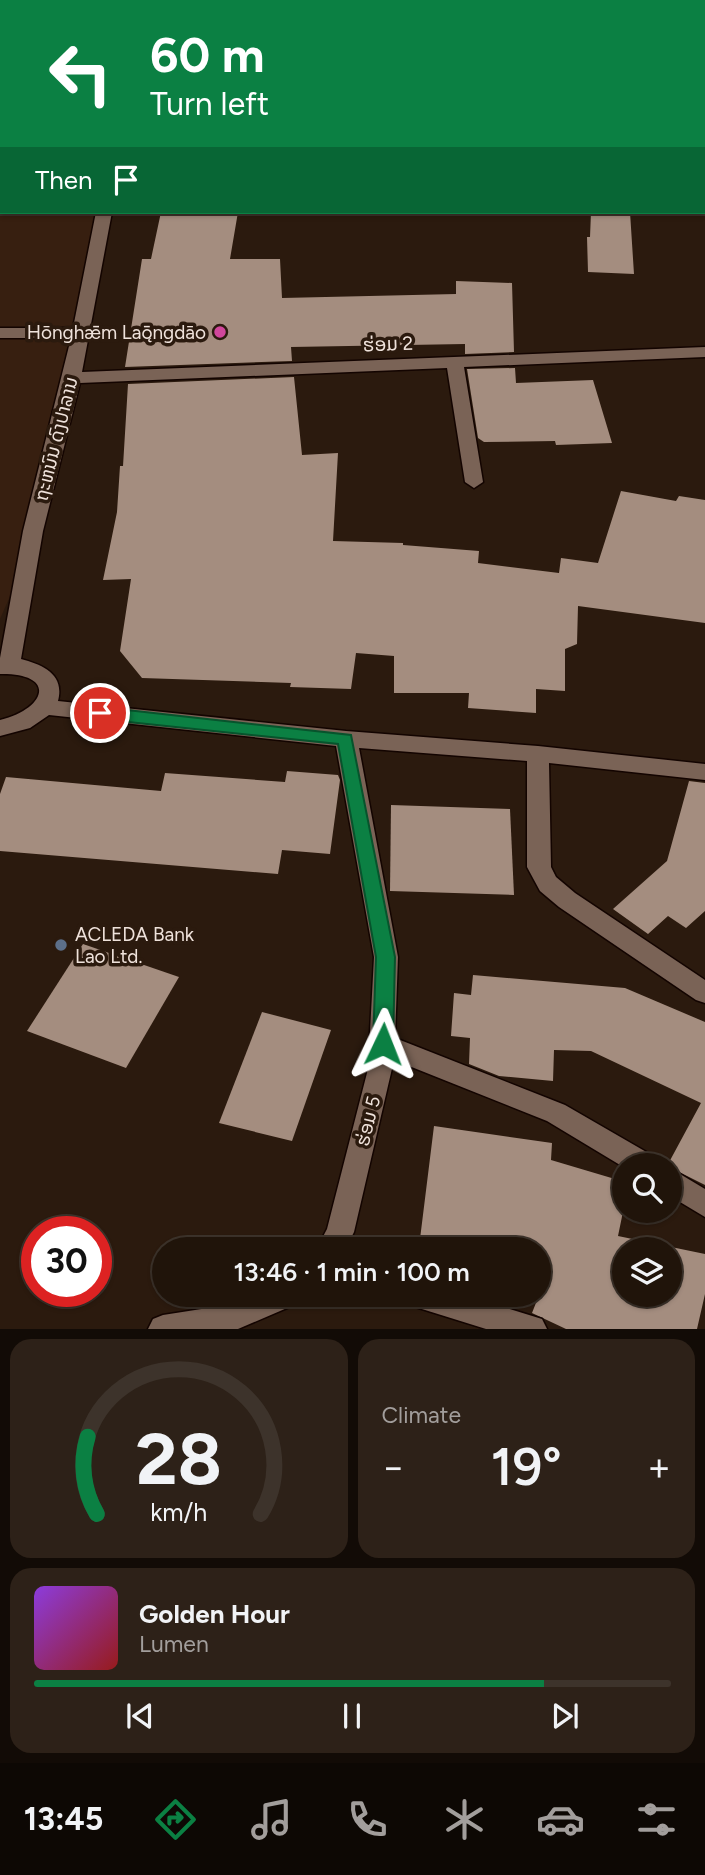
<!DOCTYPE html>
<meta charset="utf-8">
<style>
:root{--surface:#20140a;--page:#2d2118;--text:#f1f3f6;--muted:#a29e9c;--line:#3d332b;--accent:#0b8043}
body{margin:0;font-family:Figtree,"Noto Sans Lao",sans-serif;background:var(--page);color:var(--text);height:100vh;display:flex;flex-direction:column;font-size:26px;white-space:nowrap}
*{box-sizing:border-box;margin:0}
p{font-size:23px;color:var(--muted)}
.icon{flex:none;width:38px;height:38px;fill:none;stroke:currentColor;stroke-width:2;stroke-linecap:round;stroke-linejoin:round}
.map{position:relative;height:1329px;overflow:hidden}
.side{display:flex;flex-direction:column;gap:10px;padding:10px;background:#120b06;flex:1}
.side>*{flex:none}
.top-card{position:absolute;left:0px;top:0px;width:705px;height:214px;box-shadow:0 2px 5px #0004,0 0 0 2px var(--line);background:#0b8043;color:#fff;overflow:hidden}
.tools{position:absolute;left:612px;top:1153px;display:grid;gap:14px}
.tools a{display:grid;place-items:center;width:70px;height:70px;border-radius:50%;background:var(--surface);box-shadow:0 2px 5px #0004,0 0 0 2px var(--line);font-size:35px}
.speed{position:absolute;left:21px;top:1216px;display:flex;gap:14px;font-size:35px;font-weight:700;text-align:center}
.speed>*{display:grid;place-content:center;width:91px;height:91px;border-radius:50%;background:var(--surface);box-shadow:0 2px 5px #0004,0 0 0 2px var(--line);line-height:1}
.speed .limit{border:10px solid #d22;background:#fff;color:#111}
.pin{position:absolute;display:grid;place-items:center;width:60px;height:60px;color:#fff;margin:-30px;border:4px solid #fff;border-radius:50%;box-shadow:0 2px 7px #0007}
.me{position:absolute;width:77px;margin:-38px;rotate:2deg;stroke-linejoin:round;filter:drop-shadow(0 0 5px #0008)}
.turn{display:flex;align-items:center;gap:24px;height:147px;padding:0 35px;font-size:32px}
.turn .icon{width:91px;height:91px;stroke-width:2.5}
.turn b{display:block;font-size:49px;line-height:60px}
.then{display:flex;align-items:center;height:66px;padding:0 35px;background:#0003;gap:14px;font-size:26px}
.big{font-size:52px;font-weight:600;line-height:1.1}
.side .widget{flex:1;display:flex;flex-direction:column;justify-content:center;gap:10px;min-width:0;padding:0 24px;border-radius:21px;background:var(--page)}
.side .dial{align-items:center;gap:0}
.dial svg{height:182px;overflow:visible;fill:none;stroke:var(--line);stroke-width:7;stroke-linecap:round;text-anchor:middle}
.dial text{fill:var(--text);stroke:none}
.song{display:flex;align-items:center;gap:21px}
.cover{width:84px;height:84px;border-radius:10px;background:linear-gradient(135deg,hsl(270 70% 55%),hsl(0 70% 35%))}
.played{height:7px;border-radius:4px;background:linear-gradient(90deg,var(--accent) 80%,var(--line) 80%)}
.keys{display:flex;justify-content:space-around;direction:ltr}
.heat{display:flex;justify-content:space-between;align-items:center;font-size:38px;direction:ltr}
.side .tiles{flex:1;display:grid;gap:10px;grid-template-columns:1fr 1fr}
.widget:last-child{grid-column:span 2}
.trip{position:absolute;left:152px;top:1237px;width:399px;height:70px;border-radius:35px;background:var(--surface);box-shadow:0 2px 5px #0004,0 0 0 2px var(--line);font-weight:600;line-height:70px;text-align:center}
.dock{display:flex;height:112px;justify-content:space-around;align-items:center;background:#0d0804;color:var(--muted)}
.dock .icon{width:49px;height:49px}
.dock .on{color:var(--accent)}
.dock b{font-size:32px;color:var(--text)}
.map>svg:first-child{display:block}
.built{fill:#371f10}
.building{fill:#a48d7f;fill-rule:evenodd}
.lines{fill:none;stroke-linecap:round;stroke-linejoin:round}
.minor-casing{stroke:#130400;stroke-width:3}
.minor{fill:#7a6356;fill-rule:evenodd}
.route{fill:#0b8043;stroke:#07532c;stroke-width:2}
.hotel-dot{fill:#d1479c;stroke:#2b1a0e;stroke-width:2.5}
.service-dot{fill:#5c6f8a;stroke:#2b1a0e;stroke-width:2.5}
.labels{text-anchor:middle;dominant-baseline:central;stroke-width:7;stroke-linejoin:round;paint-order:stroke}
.poi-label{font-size:19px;fill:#efe2db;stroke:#2b1a0e;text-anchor:end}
.street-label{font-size:19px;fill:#efe2db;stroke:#2b1a0e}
</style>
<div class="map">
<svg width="705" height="1329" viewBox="0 0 705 1329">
<rect width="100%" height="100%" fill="#2b1a0e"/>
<path class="built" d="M0,0H144L2,2V212H112L90,325L43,521L0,619Z"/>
<g class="building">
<path d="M161,212H238L230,259H280L282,298L456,294V281L512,283L514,352L465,354V344L291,347L292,361L125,367L142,259H151Z"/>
<path d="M591,212H630L634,274L588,272L587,237H590Z"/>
<path d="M515,368L516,383L593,380L612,443L556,445L555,441L484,442L478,438L467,369Z"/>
<path d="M294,377L302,455L338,453L333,541L403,543V545L479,551L478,563L559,573L561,558L598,563L621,491L676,501L679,496L705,500V623L578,606L577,644L565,649V691L536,689V713L468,708L469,693H394V656L356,653L351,689L290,687L291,683L142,678L120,651L131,579L103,580L117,512L120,466H123L128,384Z"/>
<path d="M287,771L338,775L340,780L330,854L282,850L278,874L0,851V794L6,777L161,791L165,773L285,782Z"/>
<path d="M689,781L705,783V911L686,928L668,916L648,934L613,909L667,861Z"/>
<path d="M391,805L510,809L514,895L390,891Z"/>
<path d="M83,944L179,977L126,1068L27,1031Z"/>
<path d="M473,975L625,988L705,1022V1185L667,1166L701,1103L591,1051L554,1050L553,1081L499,1076L469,1064L470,1038L451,1036L454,993L471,995Z"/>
<path d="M262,1012L331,1030L292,1141L219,1123Z"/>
<path d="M434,1126L552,1143L551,1160L625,1182V1202L618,1236L705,1254V1294L697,1329H566L532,1313L539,1295V1250H436L419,1247ZM625,1250H670V1295H625Z"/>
</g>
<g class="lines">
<defs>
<g id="minor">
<rect x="130" y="0" width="12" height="2"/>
<path d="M352,0H364L365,2H352Z"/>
<path d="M536,0H554L555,2H537Z"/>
<rect x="0" y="43" width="2" height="8"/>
<rect x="0" y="198" width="2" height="10"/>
<path d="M96,212H112L82,372L705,347V357L464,367L483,482L474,488L465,482L447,368L80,383L43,531L21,659C43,665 65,674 58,701L346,731L538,746L705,764V780L549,763L551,867L556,877L575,893L705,980V1003L696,1000L559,907L540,891L527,867V761L359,748L398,957L395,1038L565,1105L655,1157L658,1166H625V1168L547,1121L394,1060L354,1232L345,1250H316L327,1229L368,1069L374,957L336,746L49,715L30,728L0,736V720C46,709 58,673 0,674V658L23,531L71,338H0V328H73Z"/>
<path d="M670,1168L705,1189V1217L670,1196Z"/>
<path d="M251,1295H298L294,1305L238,1329H148L153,1319L163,1315L227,1305Z"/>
<path d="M405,1295H465L542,1319L547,1329H486L409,1305Z"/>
</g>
</defs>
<use href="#minor" class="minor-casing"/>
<use href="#minor" class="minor"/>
</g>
<path class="route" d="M100,707L351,735L395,957L393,1044L390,1050L383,1053L376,1050L373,1044L376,957L338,744L100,719L92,713Z"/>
<circle class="hotel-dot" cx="220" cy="332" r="7"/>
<circle class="service-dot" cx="61" cy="945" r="7"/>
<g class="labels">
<g class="poi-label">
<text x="206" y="332">Hōnghǣm Laǭngdāo</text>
<text x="75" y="934" text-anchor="start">ACLEDA Bank<tspan x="75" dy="22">Lao Ltd.</tspan></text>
</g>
<g class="street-label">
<text transform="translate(388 344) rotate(-2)">ຮ່ອມ 2</text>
<text transform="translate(56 439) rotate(-76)">ຖະຫນົນ ດົງປາລານ</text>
<text transform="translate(368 1121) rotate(-76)">ຮ່ອມ 5</text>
</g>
</g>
</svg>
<div class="tools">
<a><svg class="icon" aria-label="search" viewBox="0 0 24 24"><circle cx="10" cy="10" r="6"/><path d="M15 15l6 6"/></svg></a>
<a><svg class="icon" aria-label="layers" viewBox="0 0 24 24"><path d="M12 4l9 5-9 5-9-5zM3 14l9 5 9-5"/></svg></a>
</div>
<div class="speed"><div class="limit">30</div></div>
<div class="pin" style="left:100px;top:713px;background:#d93025"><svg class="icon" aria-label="arrive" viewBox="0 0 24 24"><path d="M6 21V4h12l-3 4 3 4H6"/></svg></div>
<svg class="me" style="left:383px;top:1044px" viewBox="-20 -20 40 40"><path d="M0-17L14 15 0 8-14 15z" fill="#0b8043" stroke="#fff" stroke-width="4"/></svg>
<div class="trip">13:46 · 1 min · 100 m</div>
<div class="top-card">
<div class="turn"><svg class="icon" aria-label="left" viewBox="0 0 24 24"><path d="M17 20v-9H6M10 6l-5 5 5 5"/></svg><div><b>60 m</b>Turn left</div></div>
<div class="then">Then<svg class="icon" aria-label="arrive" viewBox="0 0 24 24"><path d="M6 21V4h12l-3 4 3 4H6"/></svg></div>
</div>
</div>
<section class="side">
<div class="tiles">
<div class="widget dial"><svg viewBox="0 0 100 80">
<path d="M14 69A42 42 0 1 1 86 69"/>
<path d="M14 69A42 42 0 0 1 10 35" stroke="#0b8043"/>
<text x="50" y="56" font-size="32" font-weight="700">28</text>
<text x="50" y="72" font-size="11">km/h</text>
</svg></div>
<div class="widget"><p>Climate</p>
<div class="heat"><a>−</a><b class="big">19°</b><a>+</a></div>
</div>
<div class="widget">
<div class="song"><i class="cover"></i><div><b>Golden Hour</b><p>Lumen</p></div></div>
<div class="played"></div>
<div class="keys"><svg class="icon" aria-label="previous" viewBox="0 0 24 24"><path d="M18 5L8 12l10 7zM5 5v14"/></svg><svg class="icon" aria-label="pause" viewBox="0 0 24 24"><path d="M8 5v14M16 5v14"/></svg><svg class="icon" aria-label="next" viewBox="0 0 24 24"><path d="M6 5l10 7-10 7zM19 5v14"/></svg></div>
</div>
</div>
</section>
<nav class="dock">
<b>13:45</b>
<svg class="icon on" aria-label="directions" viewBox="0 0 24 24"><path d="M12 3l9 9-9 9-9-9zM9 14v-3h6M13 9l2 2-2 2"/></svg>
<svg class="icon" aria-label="music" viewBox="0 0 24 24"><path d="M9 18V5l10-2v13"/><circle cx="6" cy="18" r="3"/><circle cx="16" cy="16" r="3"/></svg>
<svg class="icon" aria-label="phone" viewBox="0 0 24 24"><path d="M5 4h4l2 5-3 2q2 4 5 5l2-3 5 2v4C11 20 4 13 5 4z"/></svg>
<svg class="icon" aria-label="climate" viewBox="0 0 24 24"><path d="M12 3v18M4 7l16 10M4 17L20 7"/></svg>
<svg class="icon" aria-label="car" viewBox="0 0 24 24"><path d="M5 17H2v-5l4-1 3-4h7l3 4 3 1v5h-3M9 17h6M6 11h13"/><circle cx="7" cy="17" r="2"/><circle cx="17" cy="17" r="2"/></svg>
<svg class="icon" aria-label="filters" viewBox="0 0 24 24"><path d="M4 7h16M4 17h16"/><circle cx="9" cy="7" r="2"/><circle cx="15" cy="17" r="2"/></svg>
</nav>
